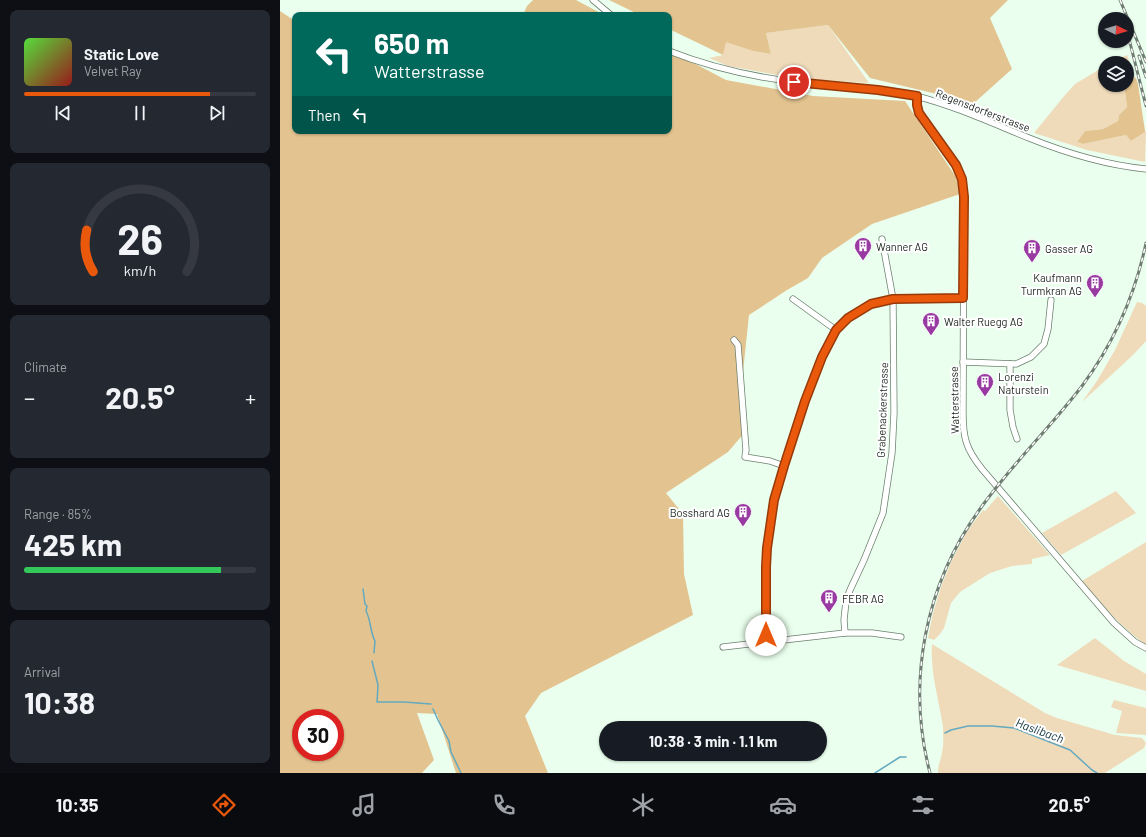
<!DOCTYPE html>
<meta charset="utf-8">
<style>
:root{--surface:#171b24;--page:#242831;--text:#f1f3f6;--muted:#9ea1a6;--line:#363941;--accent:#ea580c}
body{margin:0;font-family:Barlow,sans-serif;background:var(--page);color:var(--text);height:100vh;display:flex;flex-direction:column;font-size:15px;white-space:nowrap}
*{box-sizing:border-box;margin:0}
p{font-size:13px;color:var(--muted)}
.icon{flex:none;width:22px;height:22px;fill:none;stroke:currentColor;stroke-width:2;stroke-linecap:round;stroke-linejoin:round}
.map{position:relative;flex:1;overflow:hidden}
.side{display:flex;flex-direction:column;gap:10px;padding:10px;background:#0d0f14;width:280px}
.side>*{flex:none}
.hud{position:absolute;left:12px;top:12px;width:380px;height:122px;border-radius:8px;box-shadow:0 1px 3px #0004;background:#00695c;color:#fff;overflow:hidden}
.needle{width:26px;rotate:95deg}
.buttons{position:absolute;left:818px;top:12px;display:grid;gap:8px}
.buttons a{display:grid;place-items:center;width:36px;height:36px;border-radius:50%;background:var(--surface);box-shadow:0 1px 3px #0004;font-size:20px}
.speed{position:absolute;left:12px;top:709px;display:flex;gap:8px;font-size:20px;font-weight:700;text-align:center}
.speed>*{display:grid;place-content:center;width:52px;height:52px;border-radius:50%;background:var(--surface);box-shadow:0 1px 3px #0004;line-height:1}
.speed .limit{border:6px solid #d22;background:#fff;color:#111}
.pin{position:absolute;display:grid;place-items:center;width:34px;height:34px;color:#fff;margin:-17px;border:2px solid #fff;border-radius:50%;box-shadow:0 1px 4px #0007}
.me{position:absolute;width:44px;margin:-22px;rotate:0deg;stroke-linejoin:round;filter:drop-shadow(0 0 3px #0008)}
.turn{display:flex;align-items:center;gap:14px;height:84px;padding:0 16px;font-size:18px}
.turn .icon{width:52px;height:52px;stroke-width:2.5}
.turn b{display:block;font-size:28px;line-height:34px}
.then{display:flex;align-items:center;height:38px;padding:0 16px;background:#0003;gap:8px;font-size:15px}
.big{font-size:30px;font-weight:700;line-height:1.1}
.side .widget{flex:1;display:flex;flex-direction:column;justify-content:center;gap:6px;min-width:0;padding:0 14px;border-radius:8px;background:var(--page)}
.side .dial{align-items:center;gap:0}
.dial svg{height:104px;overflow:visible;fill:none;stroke:var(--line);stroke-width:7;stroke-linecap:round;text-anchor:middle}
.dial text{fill:var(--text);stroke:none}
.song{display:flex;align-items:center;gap:12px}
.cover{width:48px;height:48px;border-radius:6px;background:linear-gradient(135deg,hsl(110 70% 55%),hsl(0 70% 35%))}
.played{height:4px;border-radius:2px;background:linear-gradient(90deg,var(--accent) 80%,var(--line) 80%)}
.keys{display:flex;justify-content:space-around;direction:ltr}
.heat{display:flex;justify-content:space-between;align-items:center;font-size:22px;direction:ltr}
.charge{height:6px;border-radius:3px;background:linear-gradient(90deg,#34c759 85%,var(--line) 0)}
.trip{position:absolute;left:319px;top:721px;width:228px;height:40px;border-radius:20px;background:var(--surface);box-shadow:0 1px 3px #0004;font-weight:700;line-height:40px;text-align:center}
.menu{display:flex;height:64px;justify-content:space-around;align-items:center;background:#090b0e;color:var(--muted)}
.menu .icon{width:28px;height:28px}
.menu .active{color:var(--accent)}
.menu b{font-size:18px;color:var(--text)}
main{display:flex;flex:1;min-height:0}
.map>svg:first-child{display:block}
.green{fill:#efdbba}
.forest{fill:#e3c490;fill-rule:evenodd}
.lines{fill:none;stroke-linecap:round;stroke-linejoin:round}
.stream{stroke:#64a9bf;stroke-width:1.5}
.minor-casing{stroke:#6c7f6f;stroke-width:7}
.minor{stroke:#fff;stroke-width:5.5}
.rail-casing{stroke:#6f7d72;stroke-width:3}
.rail{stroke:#fff;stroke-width:1.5;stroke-dasharray:4.5;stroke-linecap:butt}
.route-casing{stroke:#983908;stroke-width:10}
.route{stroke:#ea580c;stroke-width:7}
.labels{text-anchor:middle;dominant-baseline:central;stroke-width:4;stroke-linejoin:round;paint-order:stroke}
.street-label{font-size:11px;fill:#1d251f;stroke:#fff}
.poi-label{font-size:11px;fill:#1d251f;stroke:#fff;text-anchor:start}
.water-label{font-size:12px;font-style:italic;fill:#153640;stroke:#fff}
</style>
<main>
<section class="side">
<div class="widget">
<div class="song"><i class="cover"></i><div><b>Static Love</b><p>Velvet Ray</p></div></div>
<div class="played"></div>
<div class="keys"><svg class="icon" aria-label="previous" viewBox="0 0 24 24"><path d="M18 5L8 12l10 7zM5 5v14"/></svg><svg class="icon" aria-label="pause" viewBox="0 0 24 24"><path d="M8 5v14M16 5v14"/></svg><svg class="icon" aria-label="next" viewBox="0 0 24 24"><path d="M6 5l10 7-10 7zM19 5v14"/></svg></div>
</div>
<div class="widget dial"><svg viewBox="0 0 100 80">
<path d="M14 69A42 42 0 1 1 86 69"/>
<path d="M14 69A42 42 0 0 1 9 37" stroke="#ea580c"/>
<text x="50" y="56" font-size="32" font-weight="700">26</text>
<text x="50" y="72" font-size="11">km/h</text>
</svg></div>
<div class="widget"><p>Climate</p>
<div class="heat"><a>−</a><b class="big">20.5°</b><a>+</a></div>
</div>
<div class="widget"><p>Range · 85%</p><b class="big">425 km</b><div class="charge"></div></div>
<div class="widget"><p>Arrival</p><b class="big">10:38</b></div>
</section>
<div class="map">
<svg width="866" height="773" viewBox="0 0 866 773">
<rect width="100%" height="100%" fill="#eaffed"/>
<g class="green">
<path d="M548,25L589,83L514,78L448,66L429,58L443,55L445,41L473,51L491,54L486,33Z"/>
<path d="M847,55L855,78L847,80V63H830Z"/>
<path d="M825,66V85H844L847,107L839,115L838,121L823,129L805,131L797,142L803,144L846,135L851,141L866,131L865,162L807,150L754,133L785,95L795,84Z"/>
<path d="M857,302L862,303L866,306V341L853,355L802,402L817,381L835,350Z"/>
<path d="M836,491L856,513L781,555L762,533Z"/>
<path d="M718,496L770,555L752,559V564L732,566L710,573L680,592L671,603L664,628L660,634L654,640L648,638L653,613L662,584L672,560L688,530L703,510L705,511Z"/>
<path d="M866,542V645C840,626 822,605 802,581Z"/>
<path d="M815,638L844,661L866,674V691L777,665Z"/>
<path d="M652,644L765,713L777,718L835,735L862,738L866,743L864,748L825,773H658C658,763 661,761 662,752C664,745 663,735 663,727C659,700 650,672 652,644Z"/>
<path d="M834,700L866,708V735L836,733L842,711L831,707Z"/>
</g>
<g class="forest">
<path d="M253,0H296L324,15H243L247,6Z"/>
<path d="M329,0H728L710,18L732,69L694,103L590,78L548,25L486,33L491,54L473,51L446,42L443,55L389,29V15H360Z"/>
<path d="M0,11L15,21V131H389V50L446,80L533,96L625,101L678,180L680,194L592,224L542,258L528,278L507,290L469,315L463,372L466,431L448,452L386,493L403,514L404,574L413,615L261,693L245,716L268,773H176L157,714L137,713L154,760L142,773H0ZM21,718H55V752H21Z"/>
<path d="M856,78L858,84L865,131V163V132L851,141L846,135L803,144L797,142L805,131L823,129L838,121L839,115L847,107L844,85H847V80Z"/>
</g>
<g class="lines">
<g class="stream">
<path d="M83,589L85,604L87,606L86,611C91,620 90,632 95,641L94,653"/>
<path d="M92,661L98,685L97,702H124L151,704"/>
<path d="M153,709L158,720L169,741L171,752L181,773"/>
<path d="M665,733L671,730L688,726H712L734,728L790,750L812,770L817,773"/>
<path d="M595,773L620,757H626"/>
</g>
<defs>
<g id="minor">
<path d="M313,0L331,15"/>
<path d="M389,51C437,70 488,80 539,85C571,88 604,88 636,96C675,106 712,123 749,138C786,153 826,165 866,169"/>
<path d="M637,96V105L639,113L676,165L681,179L684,197L683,413C683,438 686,449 702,469L834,623L855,642L866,648"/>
<path d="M513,299L556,330"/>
<path d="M454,340L458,345L466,450L465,457L490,461L504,466"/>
<path d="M683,362L736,364L751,357L764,344L768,329L771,300"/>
<path d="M730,364V410L733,427L737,439"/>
<path d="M565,633L564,620L566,601L570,590L584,560L603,513L612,453L614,413L613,299L602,239"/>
<path d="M486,642V567L487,548L494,500L504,466L525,401L542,357L556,330L568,318L591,304L613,299L683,298"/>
<path d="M443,647L565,633H592L621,637"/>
</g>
</defs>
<use href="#minor" class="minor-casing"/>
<use href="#minor" class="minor"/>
<defs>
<g id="rail">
<path d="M840,0L866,62"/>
<path d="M847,31L866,106"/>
<path d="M859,56L866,77"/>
<path d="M650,773C626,682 645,585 700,509C731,465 770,428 802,386C834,343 855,295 866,243"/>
</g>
</defs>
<use href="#rail" class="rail-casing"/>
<use href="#rail" class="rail"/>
</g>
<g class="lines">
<defs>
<path id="route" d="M486,635V567L487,548L494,500L504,466L525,401L542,357L556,330L568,318L591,304L613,299L683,298L684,197L682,179L676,165L639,113L637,105V96L598,90L514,82"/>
</defs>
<use href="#route" class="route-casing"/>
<use href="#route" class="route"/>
</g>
<defs>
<symbol id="building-pin" viewBox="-11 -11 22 30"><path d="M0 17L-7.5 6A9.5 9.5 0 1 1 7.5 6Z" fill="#993aa2" stroke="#fff"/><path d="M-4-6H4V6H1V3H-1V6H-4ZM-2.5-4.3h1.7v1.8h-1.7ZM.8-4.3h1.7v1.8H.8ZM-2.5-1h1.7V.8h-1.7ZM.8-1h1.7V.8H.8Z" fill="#fff"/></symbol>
</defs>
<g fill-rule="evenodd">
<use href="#building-pin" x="573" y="236" width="20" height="27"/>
<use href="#building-pin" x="742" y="238" width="20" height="27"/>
<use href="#building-pin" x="805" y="273" width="20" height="27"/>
<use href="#building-pin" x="641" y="311" width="20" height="27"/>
<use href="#building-pin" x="695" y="372" width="20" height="27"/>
<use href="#building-pin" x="453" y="502" width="20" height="27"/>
<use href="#building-pin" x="539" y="588" width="20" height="27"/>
</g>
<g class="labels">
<g class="street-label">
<text transform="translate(703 110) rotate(21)">Regensdorferstrasse</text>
<text transform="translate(674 400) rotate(-91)">Watterstrasse</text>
<text transform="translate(602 410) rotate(-88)">Grabenackerstrasse</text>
</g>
<g class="poi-label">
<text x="596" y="246">Wanner AG</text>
<text x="765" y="248">Gasser AG</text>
<text x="802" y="277" text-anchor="end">Kaufmann<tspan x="802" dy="13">Turmkran AG</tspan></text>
<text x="664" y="321">Walter Ruegg AG</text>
<text x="718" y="376">Lorenzi<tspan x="718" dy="13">Naturstein</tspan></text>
<text x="450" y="512" text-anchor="end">Bosshard AG</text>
<text x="562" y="598">FEBR AG</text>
</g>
<g class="water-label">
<text transform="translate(760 730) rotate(20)">Haslibach</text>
</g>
</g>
</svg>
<div class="buttons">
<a><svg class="needle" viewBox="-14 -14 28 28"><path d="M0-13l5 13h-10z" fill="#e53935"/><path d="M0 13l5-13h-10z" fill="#9ea1a6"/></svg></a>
<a><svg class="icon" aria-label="layers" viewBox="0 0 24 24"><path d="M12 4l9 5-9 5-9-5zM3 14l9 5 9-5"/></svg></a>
</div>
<div class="speed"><div class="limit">30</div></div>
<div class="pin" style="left:514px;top:82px;background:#d93025"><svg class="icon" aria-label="arrive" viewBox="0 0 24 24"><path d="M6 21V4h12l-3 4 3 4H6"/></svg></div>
<svg class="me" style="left:486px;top:635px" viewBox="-20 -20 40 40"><circle r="19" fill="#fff"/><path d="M0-13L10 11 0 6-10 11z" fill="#ea580c"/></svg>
<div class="trip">10:38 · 3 min · 1.1 km</div>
<div class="hud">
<div class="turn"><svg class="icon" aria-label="left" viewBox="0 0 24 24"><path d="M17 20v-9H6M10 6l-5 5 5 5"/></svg><div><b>650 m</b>Watterstrasse</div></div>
<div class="then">Then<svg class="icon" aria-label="left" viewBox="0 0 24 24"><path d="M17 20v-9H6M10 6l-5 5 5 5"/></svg></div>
</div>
</div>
</main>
<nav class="menu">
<b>10:35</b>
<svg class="icon active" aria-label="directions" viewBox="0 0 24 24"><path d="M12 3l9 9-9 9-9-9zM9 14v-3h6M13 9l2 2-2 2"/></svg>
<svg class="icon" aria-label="music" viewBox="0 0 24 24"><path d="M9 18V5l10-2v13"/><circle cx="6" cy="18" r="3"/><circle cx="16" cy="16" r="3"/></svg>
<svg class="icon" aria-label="phone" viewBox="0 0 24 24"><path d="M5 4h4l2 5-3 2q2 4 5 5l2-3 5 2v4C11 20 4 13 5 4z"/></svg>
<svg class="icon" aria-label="climate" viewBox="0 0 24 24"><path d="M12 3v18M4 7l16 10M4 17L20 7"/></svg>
<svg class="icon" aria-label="car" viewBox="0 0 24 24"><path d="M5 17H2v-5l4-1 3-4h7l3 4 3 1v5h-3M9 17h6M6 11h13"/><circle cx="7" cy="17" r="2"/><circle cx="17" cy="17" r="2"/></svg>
<svg class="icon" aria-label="filters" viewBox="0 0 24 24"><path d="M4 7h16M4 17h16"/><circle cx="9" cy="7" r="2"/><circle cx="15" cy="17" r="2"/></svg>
<b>20.5°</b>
</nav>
